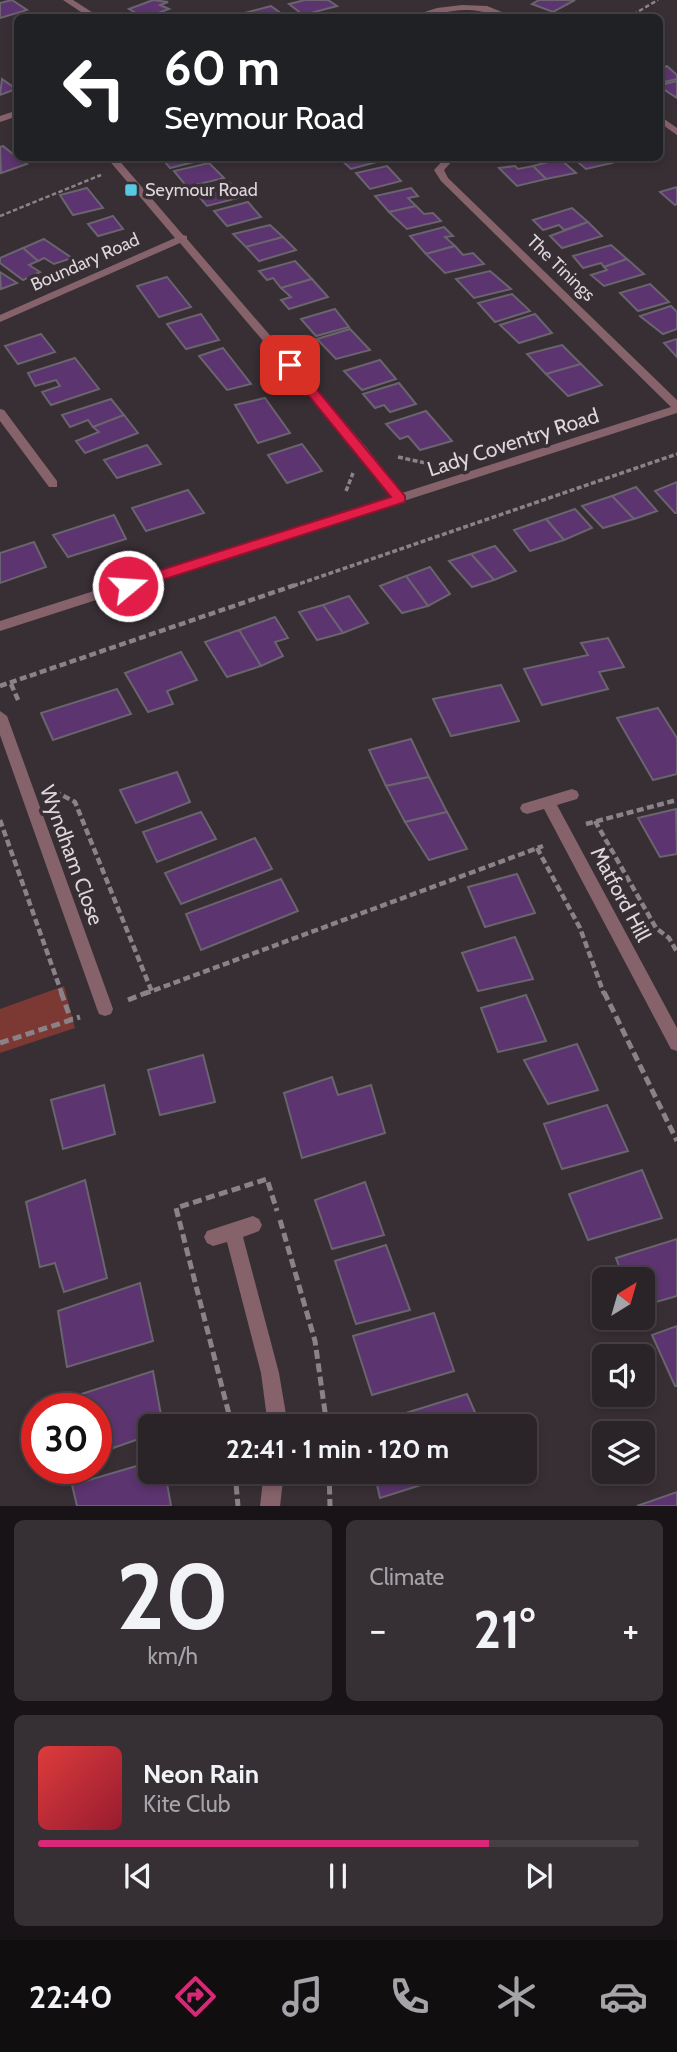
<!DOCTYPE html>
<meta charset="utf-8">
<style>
:root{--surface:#2a2328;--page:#362f34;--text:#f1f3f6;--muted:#a5a4a8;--line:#464045;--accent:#db2777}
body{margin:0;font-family:Cabin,sans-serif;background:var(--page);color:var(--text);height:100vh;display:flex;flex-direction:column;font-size:26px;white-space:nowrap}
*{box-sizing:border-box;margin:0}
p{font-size:23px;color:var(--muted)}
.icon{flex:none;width:38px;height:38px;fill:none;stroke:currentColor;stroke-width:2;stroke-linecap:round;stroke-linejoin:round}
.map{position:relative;height:1506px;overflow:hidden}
.drawer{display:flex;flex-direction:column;gap:14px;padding:14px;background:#171316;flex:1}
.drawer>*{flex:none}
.hud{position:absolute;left:14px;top:14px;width:649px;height:147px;border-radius:10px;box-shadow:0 4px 10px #0003,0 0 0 2px var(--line);background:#202124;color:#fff;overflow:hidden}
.needle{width:46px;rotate:37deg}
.controls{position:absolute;left:592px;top:1267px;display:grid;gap:14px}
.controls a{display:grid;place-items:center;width:63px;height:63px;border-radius:10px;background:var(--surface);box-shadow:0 4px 10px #0003,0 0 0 2px var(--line);font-size:35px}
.speed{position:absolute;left:21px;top:1393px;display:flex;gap:14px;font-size:35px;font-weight:700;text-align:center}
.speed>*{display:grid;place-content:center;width:91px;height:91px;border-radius:50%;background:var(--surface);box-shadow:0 4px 10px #0003,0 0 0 2px var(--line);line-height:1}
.speed .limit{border:10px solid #d22;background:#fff;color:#111}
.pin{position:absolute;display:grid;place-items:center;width:60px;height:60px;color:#fff;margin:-30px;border-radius:14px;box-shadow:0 4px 10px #0006}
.me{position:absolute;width:77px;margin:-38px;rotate:72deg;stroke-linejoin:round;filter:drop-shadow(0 0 5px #0008)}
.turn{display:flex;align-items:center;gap:24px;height:147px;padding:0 35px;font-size:32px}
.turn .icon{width:91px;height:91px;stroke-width:2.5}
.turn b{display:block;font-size:49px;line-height:60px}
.big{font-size:52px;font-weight:800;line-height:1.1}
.drawer .card{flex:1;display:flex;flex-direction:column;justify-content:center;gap:10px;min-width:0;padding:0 24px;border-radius:10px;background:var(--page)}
.drawer .dial{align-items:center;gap:0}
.dial b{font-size:91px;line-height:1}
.song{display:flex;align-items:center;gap:21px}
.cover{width:84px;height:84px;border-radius:10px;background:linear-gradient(135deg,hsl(0 70% 55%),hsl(350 70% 35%))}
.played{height:7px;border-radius:4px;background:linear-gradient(90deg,var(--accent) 75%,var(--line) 75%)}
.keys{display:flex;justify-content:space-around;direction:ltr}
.heat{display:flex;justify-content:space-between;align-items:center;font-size:38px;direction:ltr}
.drawer .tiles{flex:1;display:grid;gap:14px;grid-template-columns:1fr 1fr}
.card:last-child{grid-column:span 2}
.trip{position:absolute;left:138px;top:1414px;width:399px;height:70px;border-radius:10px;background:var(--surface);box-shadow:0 4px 10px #0003,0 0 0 2px var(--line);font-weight:800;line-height:70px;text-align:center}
.tabs{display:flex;height:112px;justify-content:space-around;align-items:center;background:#110e10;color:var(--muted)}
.tabs .icon{width:49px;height:49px}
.tabs .active{color:var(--accent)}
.tabs b{font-size:32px;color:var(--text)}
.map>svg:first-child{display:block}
.green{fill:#7c3833}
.building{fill:#5c346f;stroke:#69646d;stroke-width:2}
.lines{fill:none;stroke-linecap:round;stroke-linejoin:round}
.path-far3{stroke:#898287;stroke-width:2.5;stroke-dasharray:4.5 2.5;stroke-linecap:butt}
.path-far2{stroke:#898287;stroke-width:3.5;stroke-dasharray:5 2.5;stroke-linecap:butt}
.path-far1{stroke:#898287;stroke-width:4.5;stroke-dasharray:7 3.5;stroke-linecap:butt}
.path{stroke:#898287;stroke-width:5;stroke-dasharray:9 4.5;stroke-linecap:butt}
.minor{fill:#86626b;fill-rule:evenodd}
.route{fill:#e11d48;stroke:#92132f;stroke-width:2}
.poi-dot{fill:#58c9e3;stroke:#382f35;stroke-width:2.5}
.labels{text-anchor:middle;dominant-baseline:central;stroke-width:7;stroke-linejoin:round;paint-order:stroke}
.far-poi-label{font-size:18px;fill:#dcd6da;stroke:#382f35;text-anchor:start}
.far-street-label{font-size:18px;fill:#dcd6da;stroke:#382f35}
.street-label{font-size:21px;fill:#dcd6da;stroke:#382f35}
</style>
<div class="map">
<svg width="677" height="1506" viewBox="0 0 677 1506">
<rect width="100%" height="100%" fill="#382f35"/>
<path class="green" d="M64,986L75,1028L0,1053V1009Z"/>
<g class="building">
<path d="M12,0L27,10L0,18V3Z"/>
<path d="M153,0L168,2L160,5L169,9L150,16L146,14L141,16L129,9Z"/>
<path d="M305,0H328L337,6L303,15L289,4Z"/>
<path d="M539,0H575L553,12L532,4Z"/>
<path d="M271,6L286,17L241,18L237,15Z"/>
<path d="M667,66L677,75V79L660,83V68Z"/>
<path d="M2,79L16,89L0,95Z"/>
<path d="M677,81V98L660,87V85Z"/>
<path d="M3,146L18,158L27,164L1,173L0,147Z"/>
<path d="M162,158H201L202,160L170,168Z"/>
<path d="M339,158H376L380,161L351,169Z"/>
<path d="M543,158H559L576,173L546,179L533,166L548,162Z"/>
<path d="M573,158H606L612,163L586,169Z"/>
<path d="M209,163L224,178L187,187L174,171Z"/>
<path d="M387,166L401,181L370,189L356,173Z"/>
<path d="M515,166L518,169L533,166L546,179L517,186L499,168Z"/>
<path d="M229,182L242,197L207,206L194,191Z"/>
<path d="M677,187V204L675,205L660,192Z"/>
<path d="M87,188L103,208L73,215L60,195Z"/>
<path d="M411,188L418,196L408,198L416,206L389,212L375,196Z"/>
<path d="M248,202L261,217L227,226L214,211Z"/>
<path d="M416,206L424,214L433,213L441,221L407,229L389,212Z"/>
<path d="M572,208L588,222L564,230L559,225L543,230L533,220Z"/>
<path d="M113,216L123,229L98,236L88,224Z"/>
<path d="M588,222L602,236L562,248L550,236Z"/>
<path d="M270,225L283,237L246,247L233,234Z"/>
<path d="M444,227L453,236L445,237L455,246L426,254L410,236Z"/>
<path d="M283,237L296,250L259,261L246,247Z"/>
<path d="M44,239L72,258L54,264L44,258L38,261L23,248Z"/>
<path d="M611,245L627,259L604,267L601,263L583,268L573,256Z"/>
<path d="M455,246L463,255L473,253L484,264L445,273L426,254Z"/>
<path d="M23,248L38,261L29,265L40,272L23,280L0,263V258Z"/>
<path d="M627,259L644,274L604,286L591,275L607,270L604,267Z"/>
<path d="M295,261L312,279L281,288L273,278L267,280L259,271Z"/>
<path d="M490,271L511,289L474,298L456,279Z"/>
<path d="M0,272L17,283L1,289Z"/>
<path d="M167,277L191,307L159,317L137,286Z"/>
<path d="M312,279L328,297L289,309L281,300L291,297L281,288Z"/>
<path d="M650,284L669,302L638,311L620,293Z"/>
<path d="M512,294L530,311L495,322L478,303Z"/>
<path d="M671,306L677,312V329L663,334L640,316Z"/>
<path d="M335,309L349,327L316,336L301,319Z"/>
<path d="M201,314L219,340L186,349L167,324Z"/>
<path d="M535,314L552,333L519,343L500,325Z"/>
<path d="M350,329L370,350L336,359L317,339Z"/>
<path d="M41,334L55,352L18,364L5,346Z"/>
<path d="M677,339V357L664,343Z"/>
<path d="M562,345L581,364L546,374L527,354Z"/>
<path d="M223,348L251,384L227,390L199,356Z"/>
<path d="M75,358L99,389L51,405L42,392L60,386L56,380L35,386L28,373Z"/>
<path d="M380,360L396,379L362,390L344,371Z"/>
<path d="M581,364L602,385L568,396L546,374Z"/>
<path d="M399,383L416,404L390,412L384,405L375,408L363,394Z"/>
<path d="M265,398L290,433L258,443L235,405Z"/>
<path d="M111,399L124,415L93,427L88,420L70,427L62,415Z"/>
<path d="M426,411L452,441L420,450L408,436L400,439L386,424Z"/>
<path d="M124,415L138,433L85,453L76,441L99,432L93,427Z"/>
<path d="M302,444L322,471L287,483L268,455Z"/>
<path d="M147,445L161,464L117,478L104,460Z"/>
<path d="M677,482V513H675L655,491Z"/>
<path d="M636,487L657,511L634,519L612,496Z"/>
<path d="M188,490L204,513L146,531L132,508Z"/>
<path d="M612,496L634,519L603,528L582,506Z"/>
<path d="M575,509L592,528L564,540L546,519Z"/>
<path d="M114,515L126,539L68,557L53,535Z"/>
<path d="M546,519L564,540L530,551L514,530Z"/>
<path d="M34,542L46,567L0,583V553Z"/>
<path d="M495,546L516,571L494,580L471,554Z"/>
<path d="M471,554L494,580L472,587L449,561Z"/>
<path d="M430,567L450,594L428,606L406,576Z"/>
<path d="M406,576L428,606L402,613L380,586Z"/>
<path d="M349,596L368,623L343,633L323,605Z"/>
<path d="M323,605L343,633L317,640L299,612Z"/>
<path d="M275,617L288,638L275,642L283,656L261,666L239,630Z"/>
<path d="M239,630L261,666L227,677L205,642Z"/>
<path d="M608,638L624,667L599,672L608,689L542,705L524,669L588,655L581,643Z"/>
<path d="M181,652L197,680L167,691L173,704L148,712L125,673Z"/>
<path d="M501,685L519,721L451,736L433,699Z"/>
<path d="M117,689L131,714L53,740L41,713Z"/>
<path d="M658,708L677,738V774L653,780L617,718Z"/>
<path d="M411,739L429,777L386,786L369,750Z"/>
<path d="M177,772L190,802L136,823L120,790Z"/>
<path d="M429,777L447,812L405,822L386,786Z"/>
<path d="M676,809L677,854L660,857L638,818Z"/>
<path d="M201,812L216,839L157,862L143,832Z"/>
<path d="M447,812L467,849L429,860L405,822Z"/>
<path d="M255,838L272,869L181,904L165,873Z"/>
<path d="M517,874L535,913L485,927L468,887Z"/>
<path d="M281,879L298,911L201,950L186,914Z"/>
<path d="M515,937L533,979L478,991L462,953Z"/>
<path d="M526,995L546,1041L498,1052L481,1008Z"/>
<path d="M577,1044L598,1090L548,1104L524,1060Z"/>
<path d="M203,1055L215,1102L160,1115L148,1070Z"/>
<path d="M332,1077L338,1095L371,1085L385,1133L302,1158L284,1093Z"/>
<path d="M104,1085L115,1134L63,1149L51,1100Z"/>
<path d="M607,1105L628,1151L562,1169L544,1124Z"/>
<path d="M642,1170L662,1218L588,1240L569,1194Z"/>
<path d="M85,1180L107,1278L64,1292L55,1263L40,1267L26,1202Z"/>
<path d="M365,1182L384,1235L332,1249L315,1200Z"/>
<path d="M677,1239V1296L642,1306V1279H624L616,1258Z"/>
<path d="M386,1245L410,1310L356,1324L335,1261Z"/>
<path d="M140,1283L153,1341L67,1367L58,1311Z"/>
<path d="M434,1313L454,1371L372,1395L353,1336Z"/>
<path d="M677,1326V1386H675L652,1335Z"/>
<path d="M153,1371L163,1426H150V1435L96,1454V1409H67L66,1399Z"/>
<path d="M467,1394L481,1426H364Z"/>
<path d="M150,1462V1472H165L171,1506H77L72,1485Z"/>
<path d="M374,1472H462L380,1498Z"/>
<path d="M677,1492V1506H637Z"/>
</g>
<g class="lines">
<g class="path-far3">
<path d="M627,18L658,0"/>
<path d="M0,216L101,175"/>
</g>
<g class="path-far2">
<path d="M398,457L430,464"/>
<path d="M346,491L353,473"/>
<path d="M293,586L677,454"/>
</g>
<g class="path-far1">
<path d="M11,684L19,702"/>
<path d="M0,686L298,584"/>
<path d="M54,791L75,802L152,992"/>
<path d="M0,820L62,994"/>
<path d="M595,821L656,928L669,938L677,952"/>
<path d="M586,824L677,800"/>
<path d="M537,848L580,928L604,994"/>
<path d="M144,994L543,846"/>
</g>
<g class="path">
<path d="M61,992L71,1020"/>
<path d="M604,992L677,1141"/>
<path d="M128,1000L148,992"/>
<path d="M0,1043L80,1017"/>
<path d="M280,1220L315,1341L327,1426"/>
<path d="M232,1426L176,1208L267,1179L277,1211"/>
<path d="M235,1472L238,1506"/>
<path d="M329,1472L330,1506"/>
</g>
<g class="minor">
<path d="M63,0H73L101,18H90Z"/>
<path d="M462,5L487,6L517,18C500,18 485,10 467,10C446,10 427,18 406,18L437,8Z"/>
<path d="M18,110V116L0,122V116Z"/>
<path d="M660,116L677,128V135L660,123Z"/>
<path d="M107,158H117L183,235L187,236V239L366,447L402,493L671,407L441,181L434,170L445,158H455L444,170L448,178L677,400V413L0,631V621L392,496L358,453L180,243L0,322V315L175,238Z"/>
<path d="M0,409L4,410L57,481V487H49L0,421Z"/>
<path d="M0,711L7,716L113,1009L111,1014L105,1016L99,1014L97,1009L0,735Z"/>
<path d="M572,789L577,791L579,795L577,799L557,805L677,1028V1051L671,1049L544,809L527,814L522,812L520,808L522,804Z"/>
<path d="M253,1216L259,1219L262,1225L259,1231L243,1237L279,1373L288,1426H268L261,1373L227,1242L213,1246L207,1243L204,1237L207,1231Z"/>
<path d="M264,1472H284L280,1506H260Z"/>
</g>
</g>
<path class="route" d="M290,362L295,363L405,496V502L134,589H123L121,586L123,582L391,497L286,368L284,365Z"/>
<rect class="poi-dot" x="124" y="183" width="14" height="14" rx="3.5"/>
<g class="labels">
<g class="far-poi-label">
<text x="145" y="190">Seymour Road</text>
</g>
<g class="far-street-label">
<text transform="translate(85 262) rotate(-24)">Boundary Road</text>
<text transform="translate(561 268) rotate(44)">The Tinings</text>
</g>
<g class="street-label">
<text transform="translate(513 442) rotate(-18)">Lady Coventry Road</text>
<text transform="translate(72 855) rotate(70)">Wyndham Close</text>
<text transform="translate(621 894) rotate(62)">Matford Hill</text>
</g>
</g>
</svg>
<div class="controls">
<a><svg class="needle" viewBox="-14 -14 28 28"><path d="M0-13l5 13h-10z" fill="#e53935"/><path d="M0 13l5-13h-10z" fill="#a5a4a8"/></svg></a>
<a><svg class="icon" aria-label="sound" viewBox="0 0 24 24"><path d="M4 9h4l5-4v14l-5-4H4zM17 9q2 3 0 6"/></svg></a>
<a><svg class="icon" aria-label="layers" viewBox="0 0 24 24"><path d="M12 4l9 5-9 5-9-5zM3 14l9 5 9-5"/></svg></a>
</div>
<div class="speed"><div class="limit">30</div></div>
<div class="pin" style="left:290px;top:365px;background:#d93025"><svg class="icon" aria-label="arrive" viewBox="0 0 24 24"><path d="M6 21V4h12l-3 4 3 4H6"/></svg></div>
<svg class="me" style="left:128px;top:586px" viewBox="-20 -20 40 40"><circle r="17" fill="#e11d48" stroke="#fff" stroke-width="3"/><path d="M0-11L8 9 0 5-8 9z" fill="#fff"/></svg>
<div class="trip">22:41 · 1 min · 120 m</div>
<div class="hud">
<div class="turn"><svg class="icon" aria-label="left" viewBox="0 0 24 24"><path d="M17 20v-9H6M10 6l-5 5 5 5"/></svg><div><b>60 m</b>Seymour Road</div></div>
</div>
</div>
<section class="drawer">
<div class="tiles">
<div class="card dial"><b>20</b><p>km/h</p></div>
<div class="card"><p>Climate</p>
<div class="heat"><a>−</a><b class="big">21°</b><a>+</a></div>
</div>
<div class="card">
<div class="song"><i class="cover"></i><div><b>Neon Rain</b><p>Kite Club</p></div></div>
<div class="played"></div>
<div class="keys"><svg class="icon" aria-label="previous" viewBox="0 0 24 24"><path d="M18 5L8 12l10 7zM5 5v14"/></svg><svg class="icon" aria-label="pause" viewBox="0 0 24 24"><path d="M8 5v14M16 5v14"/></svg><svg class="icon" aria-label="next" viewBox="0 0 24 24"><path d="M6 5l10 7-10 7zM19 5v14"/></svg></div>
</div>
</div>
</section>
<nav class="tabs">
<b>22:40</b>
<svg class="icon active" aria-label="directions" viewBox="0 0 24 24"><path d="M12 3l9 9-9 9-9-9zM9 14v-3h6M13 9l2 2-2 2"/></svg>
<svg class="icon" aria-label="music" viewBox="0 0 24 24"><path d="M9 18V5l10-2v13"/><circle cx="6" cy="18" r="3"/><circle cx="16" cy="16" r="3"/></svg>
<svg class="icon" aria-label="phone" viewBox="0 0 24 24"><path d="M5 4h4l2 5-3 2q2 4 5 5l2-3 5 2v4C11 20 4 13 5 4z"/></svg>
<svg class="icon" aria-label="climate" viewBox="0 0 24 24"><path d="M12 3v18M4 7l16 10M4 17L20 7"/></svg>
<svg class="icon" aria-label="car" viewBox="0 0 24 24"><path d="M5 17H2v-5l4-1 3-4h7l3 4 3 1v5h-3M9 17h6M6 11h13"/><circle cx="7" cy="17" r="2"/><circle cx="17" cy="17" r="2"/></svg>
</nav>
